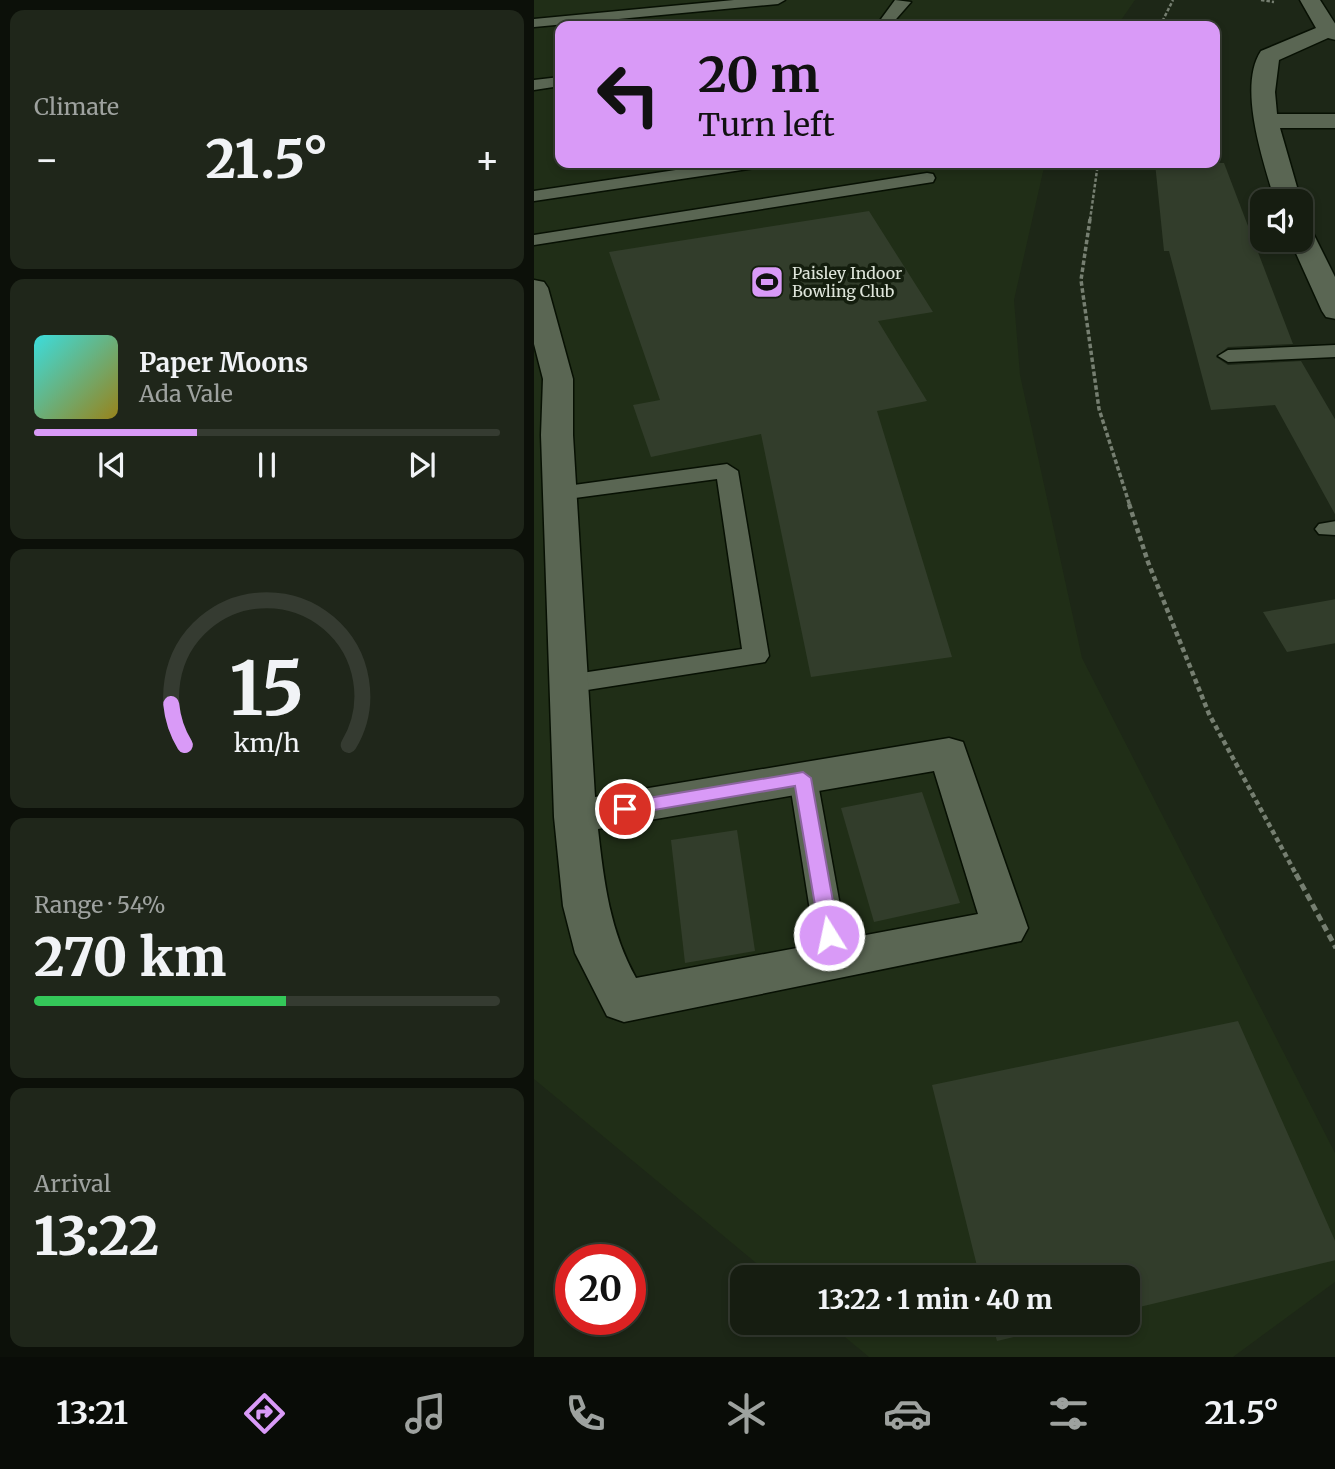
<!DOCTYPE html>
<meta charset="utf-8">
<style>
:root{--surface:#161d11;--page:#1f261a;--text:#f1f3f6;--muted:#9ea29f;--line:#353b31;--accent:#d99af7}
body{margin:0;font-family:Merriweather,serif;background:var(--page);color:var(--text);height:100vh;display:flex;flex-direction:column;font-size:26px;white-space:nowrap}
*{box-sizing:border-box;margin:0}
p{font-size:23px;color:var(--muted)}
.icon{flex:none;width:38px;height:38px;fill:none;stroke:currentColor;stroke-width:2;stroke-linecap:round;stroke-linejoin:round}
.map{position:relative;flex:1;overflow:hidden}
.panel{display:flex;flex-direction:column;gap:10px;padding:10px;background:#0c1009;width:534px}
.panel>*{flex:none}
.hud{position:absolute;left:21px;top:21px;width:665px;height:147px;border-radius:14px;box-shadow:0 4px 10px #0003,0 0 0 2px var(--line);background:#d99af7;color:#111;overflow:hidden}
.buttons{position:absolute;left:716px;top:189px;display:grid;gap:14px}
.buttons a{display:grid;place-items:center;width:63px;height:63px;border-radius:14px;background:var(--surface);box-shadow:0 4px 10px #0003,0 0 0 2px var(--line);font-size:35px}
.speed{position:absolute;left:21px;top:1244px;display:flex;gap:14px;font-size:35px;font-weight:700;text-align:center}
.speed>*{display:grid;place-content:center;width:91px;height:91px;border-radius:50%;background:var(--surface);box-shadow:0 4px 10px #0003,0 0 0 2px var(--line);line-height:1}
.speed .limit{border:10px solid #d22;background:#fff;color:#111}
.pin{position:absolute;display:grid;place-items:center;width:60px;height:60px;color:#fff;margin:-30px;border:4px solid #fff;border-radius:50%;box-shadow:0 2px 7px #0007}
.me{position:absolute;width:77px;margin:-38px;rotate:350deg;stroke-linejoin:round;filter:drop-shadow(0 0 5px #0008)}
.turn{display:flex;align-items:center;gap:24px;height:147px;padding:0 28px;font-size:32px}
.turn .icon{width:91px;height:91px;stroke-width:2.5}
.turn b{display:block;font-size:49px;line-height:60px}
.big{font-size:52px;font-weight:800;line-height:1.1}
.panel .tile{flex:1;display:flex;flex-direction:column;justify-content:center;gap:10px;min-width:0;padding:0 24px;border-radius:14px;background:var(--page)}
.panel .dial{align-items:center;gap:0}
.dial svg{height:182px;overflow:visible;fill:none;stroke:var(--line);stroke-width:7;stroke-linecap:round;text-anchor:middle}
.dial text{fill:var(--text);stroke:none}
.song{display:flex;align-items:center;gap:21px}
.cover{width:84px;height:84px;border-radius:10px;background:linear-gradient(135deg,hsl(180 70% 55%),hsl(50 70% 35%))}
.played{height:7px;border-radius:4px;background:linear-gradient(90deg,var(--accent) 35%,var(--line) 35%)}
.keys{display:flex;justify-content:space-around;direction:ltr}
.heat{display:flex;justify-content:space-between;align-items:center;font-size:38px;direction:ltr}
.charge{height:10px;border-radius:5px;background:linear-gradient(90deg,#34c759 54%,var(--line) 0)}
.trip{position:absolute;left:196px;top:1265px;width:410px;height:70px;border-radius:14px;background:var(--surface);box-shadow:0 4px 10px #0003,0 0 0 2px var(--line);font-weight:800;line-height:70px;text-align:center}
.tab-bar{display:flex;height:112px;justify-content:space-around;align-items:center;background:#090c07;color:var(--muted)}
.tab-bar .icon{width:49px;height:49px}
.tab-bar .active{color:var(--accent)}
.tab-bar b{font-size:32px;color:var(--text)}
main{display:flex;flex:1;min-height:0}
.map>svg:first-child{display:block}
.built{fill:#202e17}
.building{fill:#323d2b}
.lines{fill:none;stroke-linecap:round;stroke-linejoin:round}
.service-casing{stroke:#071003;stroke-width:3}
.minor-casing{stroke:#071003;stroke-width:3}
.path-far3{stroke:#767f71;stroke-width:2.5;stroke-dasharray:3.5 2;stroke-linecap:butt}
.path-far2{stroke:#767f71;stroke-width:3.5;stroke-dasharray:4.5 2.5;stroke-linecap:butt}
.path-far1{stroke:#767f71;stroke-width:4.5;stroke-dasharray:5 3.5;stroke-linecap:butt}
.path{stroke:#767f71;stroke-width:5;stroke-dasharray:7 4.5;stroke-linecap:butt}
.service{fill:#5a6653;fill-rule:evenodd}
.minor{fill:#5a6653;fill-rule:evenodd}
.route{fill:#d99af7;stroke:#8d64a1;stroke-width:2}
.labels{text-anchor:middle;dominant-baseline:central;stroke-width:7;stroke-linejoin:round;paint-order:stroke}
.far-poi-label{font-size:16px;fill:#dee5da;stroke:#141e0e;text-anchor:start}
</style>
<main>
<section class="panel">
<div class="tile"><p>Climate</p>
<div class="heat"><a>−</a><b class="big">21.5°</b><a>+</a></div>
</div>
<div class="tile">
<div class="song"><i class="cover"></i><div><b>Paper Moons</b><p>Ada Vale</p></div></div>
<div class="played"></div>
<div class="keys"><svg class="icon" aria-label="previous" viewBox="0 0 24 24"><path d="M18 5L8 12l10 7zM5 5v14"/></svg><svg class="icon" aria-label="pause" viewBox="0 0 24 24"><path d="M8 5v14M16 5v14"/></svg><svg class="icon" aria-label="next" viewBox="0 0 24 24"><path d="M6 5l10 7-10 7zM19 5v14"/></svg></div>
</div>
<div class="tile dial"><svg viewBox="0 0 100 80">
<path d="M14 69A42 42 0 1 1 86 69"/>
<path d="M14 69A42 42 0 0 1 8 51" stroke="#d99af7"/>
<text x="50" y="56" font-size="32" font-weight="700">15</text>
<text x="50" y="72" font-size="11">km/h</text>
</svg></div>
<div class="tile"><p>Range · 54%</p><b class="big">270 km</b><div class="charge"></div></div>
<div class="tile"><p>Arrival</p><b class="big">13:22</b></div>
</section>
<div class="map">
<svg width="802" height="1357" viewBox="0 0 802 1357">
<rect width="100%" height="100%" fill="#1d2717"/>
<path class="built" d="M0,0H601L583,26H26V163H511L480,300L486,375L548,658L801,1153V1282L699,1357H335L294,1323H593V1278L239,1277L0,1079Z"/>
<g class="building">
<path d="M621,163H690L759,344L694,347L682,357L694,365L767,361L802,421V516L741,405L677,410L635,251H630Z"/>
<path d="M335,211L399,312L344,321L393,401L343,411L418,657L277,677L227,434L117,457L99,405L126,400L75,252Z"/>
<path d="M802,599V643L753,652L729,612Z"/>
<path d="M388,792L426,903L340,922L307,808Z"/>
<path d="M203,830L221,951L151,963L137,840Z"/>
<path d="M704,1021L802,1243V1260L593,1310V1278H446L398,1085Z"/>
<path d="M458,1323H538L463,1341Z"/>
</g>
<g class="lines">
<defs>
<g id="service">
<path d="M200,0H251L244,4L0,27V19Z"/>
<path d="M361,0L377,2L356,26H342Z"/>
<path d="M26,77V86L0,90V80Z"/>
<path d="M189,163H229L221,168L0,201V191Z"/>
<path d="M393,173L399,174L401,178L399,182L0,245V235Z"/>
<path d="M802,345V357L694,362L684,356L694,350Z"/>
<path d="M193,464L204,471L235,656L231,662L34,693L25,691L21,684L25,677L34,675L208,649L183,479L26,500L18,498L15,493L18,488Z"/>
<path d="M802,521V535L785,534L781,529L785,524Z"/>
<path d="M269,767L279,770L283,778L316,961L311,970L300,974L289,970L284,961L255,778L259,770Z"/>
</g>
<g id="minor">
<path d="M766,0H786L802,25V40L794,38L745,60L741,92L743,114H802V128H746L767,201H741C730,163 703,87 727,51L782,28Z"/>
<path d="M766,225L775,227L779,233L802,279V319L792,317L788,311L756,240H766Z"/>
<path d="M0,280L10,282L14,288L39,379V435L61,797L415,738L429,742L494,928L487,941L90,1022L73,1016L41,953L29,906L20,817L7,435L9,379L0,344ZM400,771L444,914L102,978C76,931 70,883 64,829Z"/>
</g>
</defs>
<use href="#service" class="service-casing"/>
<use href="#minor" class="minor-casing"/>
<g class="path-far3">
<path d="M727,0L740,2"/>
<path d="M626,26L639,0"/>
<path d="M556,220L564,163"/>
</g>
<path class="path-far2" d="M556,219L547,280L565,409L596,506"/>
<path class="path-far1" d="M595,504L614,562L675,714L763,876"/>
<path class="path" d="M762,874L802,948"/>
<use href="#service" class="service"/>
<use href="#minor" class="minor"/>
</g>
<path class="route" d="M269,772L277,778L305,935L302,941H289L286,935L261,786L91,815L83,809L91,802Z"/>
<defs>
<symbol id="stadium-square" viewBox="-11 -11 22 22"><rect x="-9" y="-9" width="18" height="18" rx="4" fill="#d99af7" stroke="#141e0e"/><path d="M0-5a6.5 5 0 1 0 0 10a6.5 5 0 1 0 0-10ZM-3.5-1.8h7v3.6h-7Z" fill="#111"/></symbol>
</defs>
<g fill-rule="evenodd">
<use href="#stadium-square" x="214" y="263" width="38" height="38"/>
</g>
<g class="labels">
<g class="far-poi-label">
<text x="258" y="273">Paisley Indoor<tspan x="258" dy="18">Bowling Club</tspan></text>
</g>
</g>
</svg>
<div class="buttons">
<a><svg class="icon" aria-label="sound" viewBox="0 0 24 24"><path d="M4 9h4l5-4v14l-5-4H4zM17 9q2 3 0 6"/></svg></a>
</div>
<div class="speed"><div class="limit">20</div></div>
<div class="pin" style="left:91px;top:809px;background:#d93025"><svg class="icon" aria-label="arrive" viewBox="0 0 24 24"><path d="M6 21V4h12l-3 4 3 4H6"/></svg></div>
<svg class="me" style="left:295px;top:935px" viewBox="-20 -20 40 40"><circle r="17" fill="#d99af7" stroke="#fff" stroke-width="3"/><path d="M0-11L8 9 0 5-8 9z" fill="#fff"/></svg>
<div class="trip">13:22 · 1 min · 40 m</div>
<div class="hud">
<div class="turn"><svg class="icon" aria-label="left" viewBox="0 0 24 24"><path d="M17 20v-9H6M10 6l-5 5 5 5"/></svg><div><b>20 m</b>Turn left</div></div>
</div>
</div>
</main>
<nav class="tab-bar">
<b>13:21</b>
<svg class="icon active" aria-label="directions" viewBox="0 0 24 24"><path d="M12 3l9 9-9 9-9-9zM9 14v-3h6M13 9l2 2-2 2"/></svg>
<svg class="icon" aria-label="music" viewBox="0 0 24 24"><path d="M9 18V5l10-2v13"/><circle cx="6" cy="18" r="3"/><circle cx="16" cy="16" r="3"/></svg>
<svg class="icon" aria-label="phone" viewBox="0 0 24 24"><path d="M5 4h4l2 5-3 2q2 4 5 5l2-3 5 2v4C11 20 4 13 5 4z"/></svg>
<svg class="icon" aria-label="climate" viewBox="0 0 24 24"><path d="M12 3v18M4 7l16 10M4 17L20 7"/></svg>
<svg class="icon" aria-label="car" viewBox="0 0 24 24"><path d="M5 17H2v-5l4-1 3-4h7l3 4 3 1v5h-3M9 17h6M6 11h13"/><circle cx="7" cy="17" r="2"/><circle cx="17" cy="17" r="2"/></svg>
<svg class="icon" aria-label="filters" viewBox="0 0 24 24"><path d="M4 7h16M4 17h16"/><circle cx="9" cy="7" r="2"/><circle cx="15" cy="17" r="2"/></svg>
<b>21.5°</b>
</nav>
